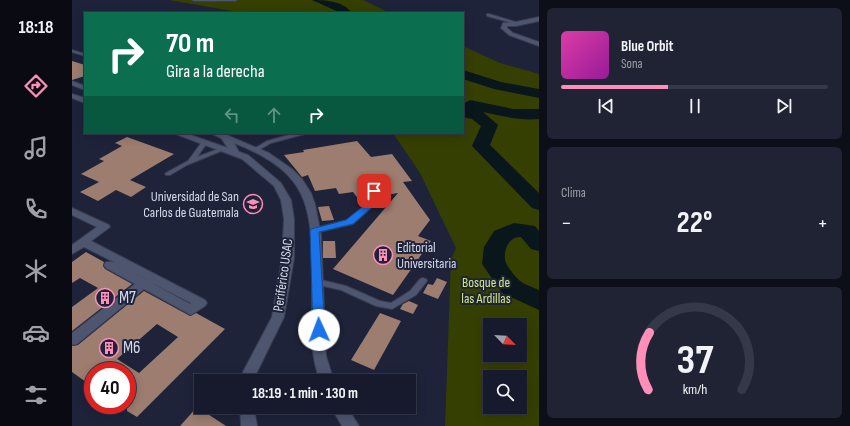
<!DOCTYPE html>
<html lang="es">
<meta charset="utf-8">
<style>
:root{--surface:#161a2c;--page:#1f2334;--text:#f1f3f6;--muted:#9ea1a9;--line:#353848;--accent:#ff8eb9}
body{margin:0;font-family:"Sofia Sans Condensed",sans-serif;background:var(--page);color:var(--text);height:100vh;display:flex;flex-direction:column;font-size:15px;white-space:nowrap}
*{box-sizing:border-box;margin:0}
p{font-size:13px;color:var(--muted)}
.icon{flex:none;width:22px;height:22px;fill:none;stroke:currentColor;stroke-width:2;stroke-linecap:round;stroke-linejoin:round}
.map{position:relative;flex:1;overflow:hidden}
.panel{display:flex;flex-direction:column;gap:8px;padding:8px;background:#0c0e18;width:311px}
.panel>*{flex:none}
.hud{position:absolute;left:12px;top:12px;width:380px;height:122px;border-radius:0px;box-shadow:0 2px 10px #0003,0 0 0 1px var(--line);background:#0b6e4f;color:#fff;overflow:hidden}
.needle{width:26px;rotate:115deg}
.controls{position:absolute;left:411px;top:318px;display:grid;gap:8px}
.controls a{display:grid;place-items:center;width:44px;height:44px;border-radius:0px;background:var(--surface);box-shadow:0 2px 10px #0003,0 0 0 1px var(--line);font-size:20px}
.speed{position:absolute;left:12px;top:362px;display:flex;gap:8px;font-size:20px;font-weight:700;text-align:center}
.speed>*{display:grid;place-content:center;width:52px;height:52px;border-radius:50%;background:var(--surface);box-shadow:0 2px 10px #0003,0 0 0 1px var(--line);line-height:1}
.speed .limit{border:6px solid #d22;background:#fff;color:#111}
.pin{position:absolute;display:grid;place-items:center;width:34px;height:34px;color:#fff;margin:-17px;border-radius:8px;box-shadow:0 2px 6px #0006}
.me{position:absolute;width:44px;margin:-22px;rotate:358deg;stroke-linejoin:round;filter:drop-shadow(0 0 3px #0008)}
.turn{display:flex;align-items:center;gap:14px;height:84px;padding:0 16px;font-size:18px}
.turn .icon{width:52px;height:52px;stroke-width:2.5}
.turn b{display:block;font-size:28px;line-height:34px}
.lanes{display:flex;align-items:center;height:38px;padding:0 16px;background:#0003;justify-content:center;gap:20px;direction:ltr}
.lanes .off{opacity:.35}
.big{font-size:30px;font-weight:700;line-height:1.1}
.panel .tile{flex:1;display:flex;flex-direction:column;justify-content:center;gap:6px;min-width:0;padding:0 14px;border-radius:6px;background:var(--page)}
.panel .dial{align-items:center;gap:0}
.dial svg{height:104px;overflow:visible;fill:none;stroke:var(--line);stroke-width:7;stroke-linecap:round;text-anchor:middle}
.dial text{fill:var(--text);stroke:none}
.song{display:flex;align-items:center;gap:12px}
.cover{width:48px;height:48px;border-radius:6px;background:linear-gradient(135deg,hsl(320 70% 55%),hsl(300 70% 35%))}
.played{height:4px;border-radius:2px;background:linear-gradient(90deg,var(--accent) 40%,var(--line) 40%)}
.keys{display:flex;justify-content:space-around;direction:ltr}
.heat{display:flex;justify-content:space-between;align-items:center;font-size:22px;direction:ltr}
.trip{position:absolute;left:122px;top:374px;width:222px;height:40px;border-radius:0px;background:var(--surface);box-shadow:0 2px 10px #0003,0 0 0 1px var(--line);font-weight:700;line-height:40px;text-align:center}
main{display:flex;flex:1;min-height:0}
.tabs{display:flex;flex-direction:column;width:72px;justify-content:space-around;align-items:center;background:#090a12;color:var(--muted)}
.tabs .icon{width:28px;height:28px}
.tabs .active{color:var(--accent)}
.tabs b{font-size:18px;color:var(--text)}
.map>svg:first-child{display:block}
.green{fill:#363f02;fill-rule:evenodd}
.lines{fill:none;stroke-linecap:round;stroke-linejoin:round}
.river{fill:#09171c;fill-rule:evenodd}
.building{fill:#9c7d6f;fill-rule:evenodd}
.service-casing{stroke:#393d51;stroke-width:2}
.pedestrian-casing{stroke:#393d51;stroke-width:2}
.minor-casing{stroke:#393d51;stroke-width:2}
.tertiary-casing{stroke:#393d51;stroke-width:2}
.service{fill:#4e556f;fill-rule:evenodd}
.pedestrian{fill:#4e556f;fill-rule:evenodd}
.minor{fill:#4e556f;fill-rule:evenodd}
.tertiary{fill:#4e556f;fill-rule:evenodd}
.route{fill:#1a73e8;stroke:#114b97}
.labels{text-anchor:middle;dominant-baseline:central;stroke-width:4;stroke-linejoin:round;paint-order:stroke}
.poi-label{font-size:14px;fill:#d5daea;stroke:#1e233a;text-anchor:end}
.street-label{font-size:14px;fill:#d5daea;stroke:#1e233a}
.park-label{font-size:14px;fill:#d4e97b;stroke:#1e233a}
.near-poi-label{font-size:17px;fill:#d5daea;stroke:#1e233a;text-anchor:start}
</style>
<main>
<nav class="tabs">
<b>18:18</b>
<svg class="icon active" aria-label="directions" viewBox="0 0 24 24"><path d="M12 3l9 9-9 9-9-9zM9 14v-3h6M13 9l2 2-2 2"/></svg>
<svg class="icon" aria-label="music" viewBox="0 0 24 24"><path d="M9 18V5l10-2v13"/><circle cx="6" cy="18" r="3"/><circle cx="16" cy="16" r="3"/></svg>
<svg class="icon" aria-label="phone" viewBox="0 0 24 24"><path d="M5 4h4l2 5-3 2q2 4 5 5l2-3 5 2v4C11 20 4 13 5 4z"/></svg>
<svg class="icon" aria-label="climate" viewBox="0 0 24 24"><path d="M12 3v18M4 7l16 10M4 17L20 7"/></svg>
<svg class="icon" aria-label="car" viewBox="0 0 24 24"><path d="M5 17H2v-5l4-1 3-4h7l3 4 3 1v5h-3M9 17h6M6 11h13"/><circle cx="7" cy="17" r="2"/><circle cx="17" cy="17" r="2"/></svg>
<svg class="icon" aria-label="filters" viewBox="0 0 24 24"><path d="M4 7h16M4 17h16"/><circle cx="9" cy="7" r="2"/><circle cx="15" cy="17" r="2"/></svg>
</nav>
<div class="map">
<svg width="467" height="426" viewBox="0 0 467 426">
<rect width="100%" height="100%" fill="#1e233a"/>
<g class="green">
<path d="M97,0H291L318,13H172Z"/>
<path d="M391,46L428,63L467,74V426H373L379,260L384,248L348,173L321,133H391ZM418,325H448V355H418ZM418,377H448V407H418Z"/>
</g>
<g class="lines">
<g class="river">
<path d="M240,0C254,0 271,1 280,13H269Z"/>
<path d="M391,70L429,82L467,89V98L422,89L391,79Z"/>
<path d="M398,100L441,109H467V119C448,121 430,116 411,112L426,125L418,145L467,193V210L460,208L400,146L409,126L400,119L391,117V104Z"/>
<path d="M442,223L463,226L467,231V251L459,249L449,237C436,236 430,253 434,263C436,268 444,277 447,280C452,285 461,287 467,290V310L430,293L410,264L412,247L422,231Z"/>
</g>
</g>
<g class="building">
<path d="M0,61L13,65V76L0,80Z"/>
<path d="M55,137L102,154L58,180L74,187L59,197L44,190L26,201L8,192L27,182L9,174L32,161L27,159L50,146L43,143Z"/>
<path d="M285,141L299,157L320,154L340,181L331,182L358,220L346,236L359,241L321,295L261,269L326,193L309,196L305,189L301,188L298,191L299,198L287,200L281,192L267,194L264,188L243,191L236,175L230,177L212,155L232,152L231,150Z"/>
<path d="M257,206L262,220L250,221L246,207Z"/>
<path d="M251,241H263L264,258H251Z"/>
<path d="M14,252L32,262L31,266L33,269L60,284L0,331V307L26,288L8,278L0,283V262Z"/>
<path d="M365,278L375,282L366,299L351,293L356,284L361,285Z"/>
<path d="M72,291L118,316L124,313L153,329L65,417L55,411V371H21V387L0,372V346L6,345ZM85,324L106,337L67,373L45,359Z"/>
<path d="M337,301L346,305L341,314L328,309L331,304Z"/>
<path d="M308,313L329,321L302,370L279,360Z"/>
<path d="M125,407L154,426H108Z"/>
</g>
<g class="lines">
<defs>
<g id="service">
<path d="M415,14H417L447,23L444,24L415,16Z"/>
<path d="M0,50L13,54V56L0,52Z"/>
<path d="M224,133H234L233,134L199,143L185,151H181L180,150L195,141Z"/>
<path d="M132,141L135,143L125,157L149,148H153L154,149L115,165L98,175H94L93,174L94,173L116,161L130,142Z"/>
<path d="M302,189L304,190L308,197L304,203L281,224L243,233H240L239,231L240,229L275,220L299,201L302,197L299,191Z"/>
<path d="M351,278L354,279L355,281L344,295L320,309L304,306L269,290L242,284L241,282L242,280L245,279L274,286L308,301L319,303L338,291L348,279Z"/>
</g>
<path id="pedestrian" d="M0,208L37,225L38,227L19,241L133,300L135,303L133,306L119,315L72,289L5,344L0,345V333L63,284L34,268L32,265L34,262H42L12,247L0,254V245L25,227L0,215ZM46,264L75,280L73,279ZM76,281L119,303L118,304Z"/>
<g id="minor">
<path d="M120,0H165L163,1H122Z"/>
<path d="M467,17V21L444,26H435V28L441,33L467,42V46L437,35L429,28L431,23L444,22Z"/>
<path d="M0,94L13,98V103L0,98Z"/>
<path d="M101,133H113L176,155L209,183L219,200L222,219V258L212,317L185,372L183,381H169L171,372L200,317L210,258L212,219L209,200L202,186L170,159Z"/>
<path d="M168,407H182L185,426H169Z"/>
</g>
<g id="tertiary">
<path d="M0,81L13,86V90L0,85Z"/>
<path d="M138,133H150L197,153L220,169L230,179L239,193L243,204L249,235L254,356L262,381H248C240,358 240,345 240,321C239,285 245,226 229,194C217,168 188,153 162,143L167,152L166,154H160L149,138Z"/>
<path d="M259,407H275L287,426H270Z"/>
</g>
</defs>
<use href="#service" class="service-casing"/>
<use href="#pedestrian" class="pedestrian-casing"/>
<use href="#minor" class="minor-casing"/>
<use href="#tertiary" class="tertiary-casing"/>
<use href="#service" class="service"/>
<use href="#pedestrian" class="pedestrian"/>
<use href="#minor" class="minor"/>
<use href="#tertiary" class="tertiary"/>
</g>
<path class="route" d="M299,189H305L309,198L305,203L281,224L247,232L253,330L251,333H243L241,330L238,231L239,229L274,220L299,200Z"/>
<defs>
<symbol id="university-ring" viewBox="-11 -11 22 22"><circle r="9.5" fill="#1e233a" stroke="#ff8eb9" stroke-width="1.5"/><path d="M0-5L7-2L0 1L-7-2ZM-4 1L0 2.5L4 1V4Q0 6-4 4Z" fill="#ff8eb9"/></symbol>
<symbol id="building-ring" viewBox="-11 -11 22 22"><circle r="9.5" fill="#1e233a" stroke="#ff8eb9" stroke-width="1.5"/><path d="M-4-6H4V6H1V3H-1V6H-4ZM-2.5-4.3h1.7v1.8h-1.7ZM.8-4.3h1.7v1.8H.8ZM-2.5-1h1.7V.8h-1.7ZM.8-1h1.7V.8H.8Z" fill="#ff8eb9"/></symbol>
</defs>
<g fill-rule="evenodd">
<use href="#university-ring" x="170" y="193" width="22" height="22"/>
<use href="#building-ring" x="300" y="244" width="22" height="22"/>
<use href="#building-ring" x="22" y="287" width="22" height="22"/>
<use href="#building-ring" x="26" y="337" width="22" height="22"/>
</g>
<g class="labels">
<g class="poi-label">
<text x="167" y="196">Universidad de San<tspan x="167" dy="16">Carlos de Guatemala</tspan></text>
<text x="325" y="247" text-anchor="start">Editorial<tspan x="325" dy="16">Universitaria</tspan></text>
</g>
<g class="street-label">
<text transform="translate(211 275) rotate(-82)">Periférico USAC</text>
</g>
<g class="park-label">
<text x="414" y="282">Bosque de<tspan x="414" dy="16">las Ardillas</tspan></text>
</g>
<g class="near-poi-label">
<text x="47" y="298">M7</text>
<text x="51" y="348">M6</text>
</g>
</g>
</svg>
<div class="controls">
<a><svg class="needle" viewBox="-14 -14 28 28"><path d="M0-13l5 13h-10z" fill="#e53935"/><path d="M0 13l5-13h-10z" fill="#9ea1a9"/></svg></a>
<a><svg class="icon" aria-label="search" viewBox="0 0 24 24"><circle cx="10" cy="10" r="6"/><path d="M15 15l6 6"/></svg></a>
</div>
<div class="speed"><div class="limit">40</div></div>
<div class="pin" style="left:302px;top:191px;background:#d93025"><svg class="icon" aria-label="arrive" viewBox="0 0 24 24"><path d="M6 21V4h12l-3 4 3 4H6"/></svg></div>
<svg class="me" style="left:247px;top:330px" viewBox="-20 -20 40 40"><circle r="19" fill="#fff"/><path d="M0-13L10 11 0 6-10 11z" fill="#1a73e8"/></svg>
<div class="trip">18:19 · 1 min · 130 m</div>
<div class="hud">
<div class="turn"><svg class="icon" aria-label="right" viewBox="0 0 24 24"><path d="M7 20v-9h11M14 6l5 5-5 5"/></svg><div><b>70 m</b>Gira a la derecha</div></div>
<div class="lanes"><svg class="icon off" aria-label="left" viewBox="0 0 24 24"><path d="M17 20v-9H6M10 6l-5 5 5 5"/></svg><svg class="icon off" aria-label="ahead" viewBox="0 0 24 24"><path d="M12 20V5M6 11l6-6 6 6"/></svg><svg class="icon" aria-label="right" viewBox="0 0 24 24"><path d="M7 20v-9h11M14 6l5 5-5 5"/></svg></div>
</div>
</div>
<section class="panel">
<div class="tile">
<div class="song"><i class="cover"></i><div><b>Blue Orbit</b><p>Sona</p></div></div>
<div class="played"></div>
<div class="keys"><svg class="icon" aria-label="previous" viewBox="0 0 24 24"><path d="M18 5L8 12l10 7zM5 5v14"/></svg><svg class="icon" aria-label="pause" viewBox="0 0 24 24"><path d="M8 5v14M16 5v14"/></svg><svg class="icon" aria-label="next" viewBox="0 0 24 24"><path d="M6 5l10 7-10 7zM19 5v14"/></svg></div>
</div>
<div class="tile"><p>Clima</p>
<div class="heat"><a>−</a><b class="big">22°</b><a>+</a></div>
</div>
<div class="tile dial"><svg viewBox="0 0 100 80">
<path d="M14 69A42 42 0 1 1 86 69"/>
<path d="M14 69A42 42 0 0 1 15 25" stroke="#ff8eb9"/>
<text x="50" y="56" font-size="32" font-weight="700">37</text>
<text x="50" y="72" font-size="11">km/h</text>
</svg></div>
</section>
</main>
